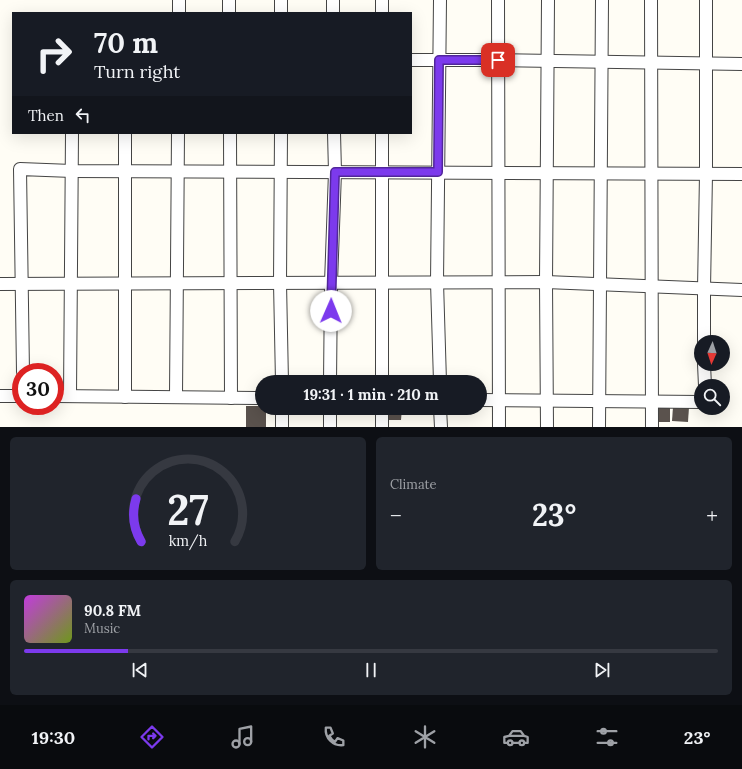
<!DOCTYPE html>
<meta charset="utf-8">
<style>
:root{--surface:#171b24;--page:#20242c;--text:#f1f3f6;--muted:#9ea1a6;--line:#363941;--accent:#7c3aed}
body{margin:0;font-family:Lora,serif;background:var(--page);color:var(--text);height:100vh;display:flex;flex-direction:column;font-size:15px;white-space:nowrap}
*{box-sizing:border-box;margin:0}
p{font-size:13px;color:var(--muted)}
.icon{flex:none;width:22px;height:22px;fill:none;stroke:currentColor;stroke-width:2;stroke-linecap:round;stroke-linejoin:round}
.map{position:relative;height:427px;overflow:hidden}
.drawer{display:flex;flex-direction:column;gap:10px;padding:10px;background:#0d0f14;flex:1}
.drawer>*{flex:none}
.hud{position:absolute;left:12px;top:12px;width:400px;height:122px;border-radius:0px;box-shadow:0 4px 16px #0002;background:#171b24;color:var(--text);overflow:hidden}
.needle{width:26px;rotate:183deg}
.buttons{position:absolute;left:694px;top:335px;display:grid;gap:8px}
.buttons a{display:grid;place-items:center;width:36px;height:36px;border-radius:50%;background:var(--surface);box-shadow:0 4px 16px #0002;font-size:20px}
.speed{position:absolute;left:12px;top:363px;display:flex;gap:8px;font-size:20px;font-weight:700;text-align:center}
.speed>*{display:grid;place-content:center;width:52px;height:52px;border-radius:50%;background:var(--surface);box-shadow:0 4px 16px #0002;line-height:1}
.speed .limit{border:6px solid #d22;background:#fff;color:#111}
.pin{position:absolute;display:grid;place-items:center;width:34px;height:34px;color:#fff;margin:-17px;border-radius:8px;box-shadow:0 2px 6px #0006}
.me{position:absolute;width:44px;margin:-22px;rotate:1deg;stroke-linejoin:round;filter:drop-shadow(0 0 3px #0008)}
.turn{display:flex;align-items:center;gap:14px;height:84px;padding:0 16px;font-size:18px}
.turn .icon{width:52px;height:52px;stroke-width:2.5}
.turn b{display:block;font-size:28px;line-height:34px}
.then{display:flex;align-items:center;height:38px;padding:0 16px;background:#0003;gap:8px;font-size:15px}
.big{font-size:30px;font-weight:700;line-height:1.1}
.drawer .tile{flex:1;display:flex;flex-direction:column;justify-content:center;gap:6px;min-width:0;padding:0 14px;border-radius:6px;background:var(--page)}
.drawer .dial{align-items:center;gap:0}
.dial svg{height:104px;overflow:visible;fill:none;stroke:var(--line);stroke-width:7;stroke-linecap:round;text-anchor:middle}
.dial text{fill:var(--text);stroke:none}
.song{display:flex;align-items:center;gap:12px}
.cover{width:48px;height:48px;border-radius:6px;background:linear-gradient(135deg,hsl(290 70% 55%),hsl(80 70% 35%))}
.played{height:4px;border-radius:2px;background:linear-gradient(90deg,var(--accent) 15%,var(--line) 15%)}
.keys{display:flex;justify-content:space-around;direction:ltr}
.heat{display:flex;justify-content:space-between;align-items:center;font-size:22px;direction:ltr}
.drawer .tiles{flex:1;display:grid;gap:10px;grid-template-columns:1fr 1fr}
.tile:last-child{grid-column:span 2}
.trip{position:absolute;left:255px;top:375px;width:232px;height:40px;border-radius:20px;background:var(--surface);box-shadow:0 4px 16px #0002;font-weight:700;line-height:40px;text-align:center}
.menu{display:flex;height:64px;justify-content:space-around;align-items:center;background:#090b0e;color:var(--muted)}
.menu .icon{width:28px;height:28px}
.menu .current{color:var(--accent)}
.menu b{font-size:18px;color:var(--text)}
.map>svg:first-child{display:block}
.building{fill:#5a524d}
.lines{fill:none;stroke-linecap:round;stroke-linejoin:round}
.minor-casing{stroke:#444;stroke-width:14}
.minor{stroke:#fff;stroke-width:12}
.route-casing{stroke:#51269a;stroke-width:10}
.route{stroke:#7c3aed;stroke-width:7}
</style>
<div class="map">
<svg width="742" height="427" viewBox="0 0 742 427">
<rect width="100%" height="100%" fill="#fffdf5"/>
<g class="building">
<path d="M246,406H262V408H266V427H246Z"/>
<rect x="653" y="407" width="17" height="15"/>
<path d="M673,407H689L688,422L672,421Z"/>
<path d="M388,408H402L401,420H388Z"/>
</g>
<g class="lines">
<defs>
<g id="minor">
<path d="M229,0V13"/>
<path d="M440,0L437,282L440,382"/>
<path d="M498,0L499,427"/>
<path d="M651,0L652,427"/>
<path d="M179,13V1"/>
<path d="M281,13V0"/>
<path d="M333,13V0"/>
<path d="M382,13V0"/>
<path d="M411,60H498L742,64"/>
<path d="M125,133V397"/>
<path d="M230,133L231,398"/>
<path d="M281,133L280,283L282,382"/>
<path d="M0,284L546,282L742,290"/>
<path d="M704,342V289L706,174V0"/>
<path d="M704,364L705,386"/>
<path d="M23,372L20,169L72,171L742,174"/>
<path d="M330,382L331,283L335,172L334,133"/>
<path d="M382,382V133"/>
<path d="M0,396H21"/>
<path d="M55,396L262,398"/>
<path d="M70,396L72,133"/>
<path d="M176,397L178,133"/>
<path d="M480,400L701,402"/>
<path d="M330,408V427"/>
<path d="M382,408V427"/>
<path d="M440,408L441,427"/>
<path d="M282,427V408"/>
<path d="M547,427L546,282L548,0"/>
<path d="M599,427L602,0"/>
</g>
</defs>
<use href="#minor" class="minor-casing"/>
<use href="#minor" class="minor"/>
</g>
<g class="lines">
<defs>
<path id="route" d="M331,311L335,172H438L439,60H498"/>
</defs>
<use href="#route" class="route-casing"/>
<use href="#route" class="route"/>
</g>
</svg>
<div class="buttons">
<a><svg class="needle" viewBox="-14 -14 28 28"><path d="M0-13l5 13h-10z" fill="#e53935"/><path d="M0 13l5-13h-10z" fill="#9ea1a6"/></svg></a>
<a><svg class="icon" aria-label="search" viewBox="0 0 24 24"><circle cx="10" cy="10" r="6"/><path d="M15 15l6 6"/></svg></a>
</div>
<div class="speed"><div class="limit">30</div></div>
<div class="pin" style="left:498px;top:60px;background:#d93025"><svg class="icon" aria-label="arrive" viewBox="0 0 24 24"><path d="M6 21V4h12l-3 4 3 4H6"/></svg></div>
<svg class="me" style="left:331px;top:311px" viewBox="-20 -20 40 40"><circle r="19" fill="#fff"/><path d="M0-13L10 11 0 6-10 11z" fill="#7c3aed"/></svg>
<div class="trip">19:31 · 1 min · 210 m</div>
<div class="hud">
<div class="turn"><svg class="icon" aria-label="right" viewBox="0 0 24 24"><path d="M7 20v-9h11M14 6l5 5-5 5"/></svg><div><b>70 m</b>Turn right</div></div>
<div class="then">Then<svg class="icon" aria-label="left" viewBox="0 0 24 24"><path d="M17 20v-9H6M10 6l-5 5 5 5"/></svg></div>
</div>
</div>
<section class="drawer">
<div class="tiles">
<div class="tile dial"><svg viewBox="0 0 100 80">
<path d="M14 69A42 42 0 1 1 86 69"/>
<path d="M14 69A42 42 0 0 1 10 36" stroke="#7c3aed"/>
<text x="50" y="56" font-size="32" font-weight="700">27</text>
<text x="50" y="72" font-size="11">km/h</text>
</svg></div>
<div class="tile"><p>Climate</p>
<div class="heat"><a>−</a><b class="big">23°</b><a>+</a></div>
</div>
<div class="tile">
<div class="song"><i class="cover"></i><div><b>90.8 FM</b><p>Music</p></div></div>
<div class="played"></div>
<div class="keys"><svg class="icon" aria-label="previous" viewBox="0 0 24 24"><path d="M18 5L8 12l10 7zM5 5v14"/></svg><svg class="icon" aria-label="pause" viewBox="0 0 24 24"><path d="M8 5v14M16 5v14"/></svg><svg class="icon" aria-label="next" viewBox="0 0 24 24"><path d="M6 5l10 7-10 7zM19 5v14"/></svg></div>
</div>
</div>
</section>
<nav class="menu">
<b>19:30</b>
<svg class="icon current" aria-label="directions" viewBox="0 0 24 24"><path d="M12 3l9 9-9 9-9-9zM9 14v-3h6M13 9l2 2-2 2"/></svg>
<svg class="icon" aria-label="music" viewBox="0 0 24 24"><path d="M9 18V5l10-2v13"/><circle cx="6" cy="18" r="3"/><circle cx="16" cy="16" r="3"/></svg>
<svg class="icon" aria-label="phone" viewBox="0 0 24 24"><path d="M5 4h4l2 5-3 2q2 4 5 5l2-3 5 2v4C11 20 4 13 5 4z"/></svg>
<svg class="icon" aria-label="climate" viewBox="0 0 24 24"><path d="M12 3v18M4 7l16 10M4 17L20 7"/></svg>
<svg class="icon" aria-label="car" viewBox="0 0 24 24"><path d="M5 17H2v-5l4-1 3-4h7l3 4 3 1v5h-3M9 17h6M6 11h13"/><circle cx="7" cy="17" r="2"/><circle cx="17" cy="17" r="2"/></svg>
<svg class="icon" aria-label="filters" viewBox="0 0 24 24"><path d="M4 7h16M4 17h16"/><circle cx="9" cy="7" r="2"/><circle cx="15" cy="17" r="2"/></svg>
<b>23°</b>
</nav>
